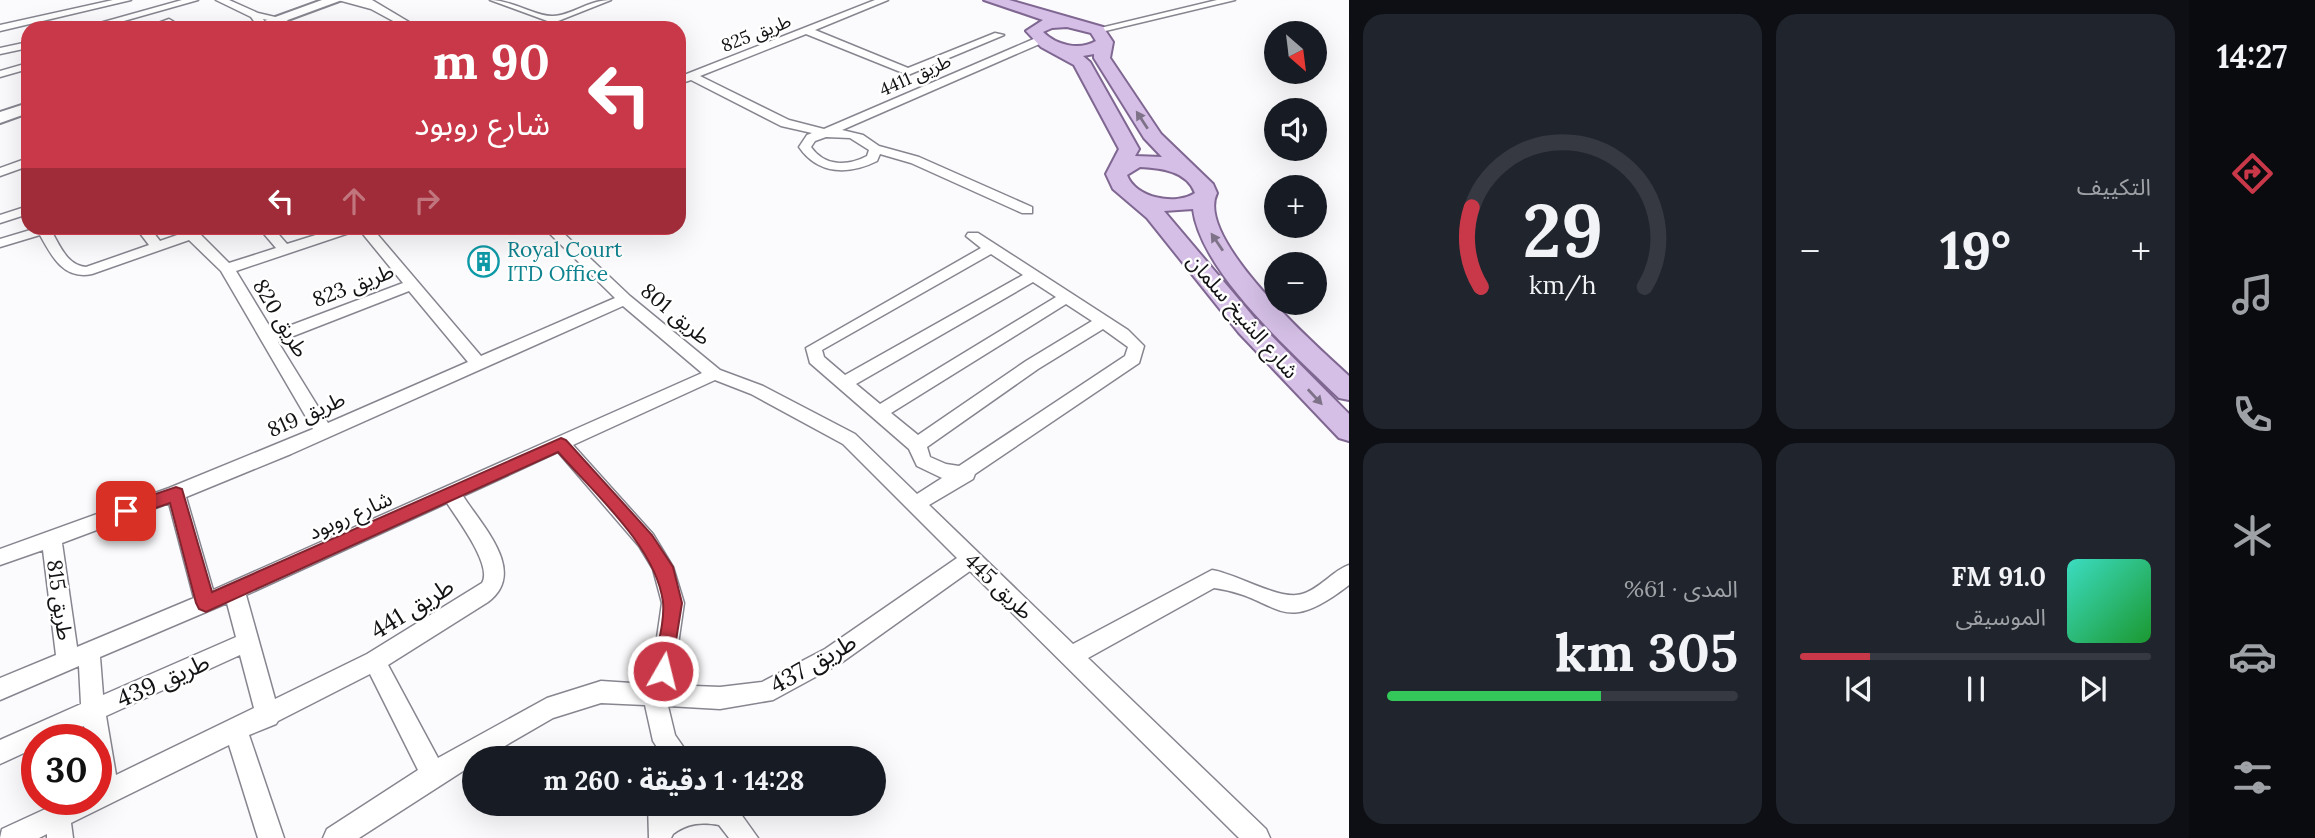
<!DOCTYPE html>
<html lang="ar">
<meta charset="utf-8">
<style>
:root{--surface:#171b24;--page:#20242c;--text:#f1f3f6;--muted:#9ea1a6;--line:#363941;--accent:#c83848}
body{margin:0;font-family:Lora,"Noto Sans Arabic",serif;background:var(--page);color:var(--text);direction:rtl;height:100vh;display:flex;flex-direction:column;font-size:26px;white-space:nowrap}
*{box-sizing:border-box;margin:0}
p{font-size:23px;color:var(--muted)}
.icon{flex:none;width:38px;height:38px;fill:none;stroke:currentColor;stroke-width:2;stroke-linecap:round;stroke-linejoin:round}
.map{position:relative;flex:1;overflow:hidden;direction:ltr}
.sheet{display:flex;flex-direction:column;gap:14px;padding:14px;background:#0d0f14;width:840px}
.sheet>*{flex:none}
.banner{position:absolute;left:21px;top:21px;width:665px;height:214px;border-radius:21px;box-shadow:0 7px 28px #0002;direction:rtl;background:#c83848;color:#fff;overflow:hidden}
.needle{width:46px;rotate:152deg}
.fabs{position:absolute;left:1264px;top:21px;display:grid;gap:14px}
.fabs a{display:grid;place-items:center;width:63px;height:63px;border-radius:50%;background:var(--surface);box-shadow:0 7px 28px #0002;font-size:35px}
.speed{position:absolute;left:21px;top:724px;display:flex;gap:14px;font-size:35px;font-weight:700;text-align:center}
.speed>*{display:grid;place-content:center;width:91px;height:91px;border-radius:50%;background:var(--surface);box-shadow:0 7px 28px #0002;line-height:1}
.speed .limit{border:10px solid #d22;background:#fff;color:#111}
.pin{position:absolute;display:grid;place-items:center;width:60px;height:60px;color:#fff;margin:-30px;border-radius:14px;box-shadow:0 4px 10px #0006}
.me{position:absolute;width:77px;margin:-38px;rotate:8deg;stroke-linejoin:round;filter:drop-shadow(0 0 5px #0008)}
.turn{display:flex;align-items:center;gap:24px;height:147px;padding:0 21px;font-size:32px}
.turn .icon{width:91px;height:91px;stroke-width:2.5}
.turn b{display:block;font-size:49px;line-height:60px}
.lanes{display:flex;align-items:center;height:66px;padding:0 21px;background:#0003;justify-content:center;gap:35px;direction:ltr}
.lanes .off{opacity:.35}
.big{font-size:52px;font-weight:800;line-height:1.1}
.sheet .widget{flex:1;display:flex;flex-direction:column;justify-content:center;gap:10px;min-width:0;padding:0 24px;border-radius:21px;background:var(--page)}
.sheet .dial{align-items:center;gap:0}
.dial svg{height:182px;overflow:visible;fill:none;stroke:var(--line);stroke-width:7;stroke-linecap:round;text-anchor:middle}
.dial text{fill:var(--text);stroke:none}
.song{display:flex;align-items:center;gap:21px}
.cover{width:84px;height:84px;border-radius:10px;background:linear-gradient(135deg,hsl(170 70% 55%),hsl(130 70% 35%))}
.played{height:7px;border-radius:4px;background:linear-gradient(90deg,var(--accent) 20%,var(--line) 20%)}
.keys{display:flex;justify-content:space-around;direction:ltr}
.heat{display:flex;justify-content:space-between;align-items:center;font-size:38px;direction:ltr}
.charge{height:10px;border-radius:5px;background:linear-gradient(90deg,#34c759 61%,var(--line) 0)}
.sheet .tiles{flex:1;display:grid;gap:14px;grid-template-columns:repeat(2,1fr)}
.trip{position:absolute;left:462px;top:746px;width:424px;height:70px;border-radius:35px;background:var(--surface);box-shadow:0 7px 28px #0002;font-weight:800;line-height:70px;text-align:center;direction:rtl}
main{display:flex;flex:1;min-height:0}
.dock{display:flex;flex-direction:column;width:126px;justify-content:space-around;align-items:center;background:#090b0e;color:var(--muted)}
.dock .icon{width:49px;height:49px}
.dock .active{color:var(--accent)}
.dock b{font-size:32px;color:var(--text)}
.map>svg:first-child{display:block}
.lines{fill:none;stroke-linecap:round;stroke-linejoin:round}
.street-casing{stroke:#878690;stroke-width:3}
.secondary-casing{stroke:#878690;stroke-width:4}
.primary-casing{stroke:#7f6792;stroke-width:4}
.street{fill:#fff;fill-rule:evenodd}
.secondary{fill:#fff;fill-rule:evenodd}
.primary{fill:#d5bfe6;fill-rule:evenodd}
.oneway{fill:#7e7288}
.route{fill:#c83848;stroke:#82242f;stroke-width:2}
.labels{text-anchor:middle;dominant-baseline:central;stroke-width:5;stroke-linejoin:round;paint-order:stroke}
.far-street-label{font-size:18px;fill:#131316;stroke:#fff}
.culture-label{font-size:21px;fill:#0d838f;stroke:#fff;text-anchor:start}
.street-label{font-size:21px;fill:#131316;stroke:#fff}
.near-street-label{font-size:24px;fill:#131316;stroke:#fff}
</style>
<main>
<nav class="dock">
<b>14:27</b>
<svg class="icon active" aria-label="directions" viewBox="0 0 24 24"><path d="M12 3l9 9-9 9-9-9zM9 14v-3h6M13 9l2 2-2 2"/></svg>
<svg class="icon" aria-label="music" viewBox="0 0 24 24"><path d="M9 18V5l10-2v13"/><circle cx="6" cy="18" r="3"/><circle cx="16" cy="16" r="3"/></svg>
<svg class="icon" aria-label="phone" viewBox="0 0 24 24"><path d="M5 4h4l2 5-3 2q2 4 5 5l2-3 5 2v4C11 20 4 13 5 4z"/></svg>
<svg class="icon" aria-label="climate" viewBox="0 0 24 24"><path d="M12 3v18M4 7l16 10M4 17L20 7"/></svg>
<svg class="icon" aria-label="car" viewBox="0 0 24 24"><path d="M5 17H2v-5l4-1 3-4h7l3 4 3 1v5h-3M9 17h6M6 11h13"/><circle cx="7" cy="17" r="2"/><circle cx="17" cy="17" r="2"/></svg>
<svg class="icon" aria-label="filters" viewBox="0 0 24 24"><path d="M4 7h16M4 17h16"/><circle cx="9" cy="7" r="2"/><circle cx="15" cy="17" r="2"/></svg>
</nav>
<section class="sheet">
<div class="tiles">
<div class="widget"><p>التكييف</p>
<div class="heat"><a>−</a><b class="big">19°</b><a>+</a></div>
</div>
<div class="widget dial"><svg viewBox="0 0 100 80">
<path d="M14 69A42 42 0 1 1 86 69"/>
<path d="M14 69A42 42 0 0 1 10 34" stroke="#c83848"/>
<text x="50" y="56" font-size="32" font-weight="700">29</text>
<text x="50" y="72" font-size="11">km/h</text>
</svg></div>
<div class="widget">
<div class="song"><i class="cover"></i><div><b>91.0 FM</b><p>الموسيقى</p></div></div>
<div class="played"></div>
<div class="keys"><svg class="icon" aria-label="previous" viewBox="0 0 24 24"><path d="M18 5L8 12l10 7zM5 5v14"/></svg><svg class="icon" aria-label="pause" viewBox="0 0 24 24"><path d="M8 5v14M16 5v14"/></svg><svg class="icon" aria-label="next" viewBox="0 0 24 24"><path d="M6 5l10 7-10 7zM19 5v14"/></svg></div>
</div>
<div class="widget"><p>المدى · 61%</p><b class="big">305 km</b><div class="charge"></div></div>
</div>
</section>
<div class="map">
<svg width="1349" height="838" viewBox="0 0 1349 838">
<rect width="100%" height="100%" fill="#fbfbfd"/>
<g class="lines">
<defs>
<g id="street">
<path d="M113,0H131L0,31V25Z"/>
<path d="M182,0H198L99,28H82Z"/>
<path d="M216,0H229L258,13L288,20L283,23L263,19L268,27L259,28L251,17Z"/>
<path d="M338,0H372L419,28H406L371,9Z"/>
<path d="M490,0C512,0 537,17 553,16C571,16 588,0 611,0L553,23Z"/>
<path d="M875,0H888L815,30L908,68L995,33L1004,35L908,75L806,34L700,76L789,120L824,129L1036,38H1044V42L842,130L863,135L879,146L919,157L1032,207V213H1022L911,163L880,154L877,161C849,175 818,175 799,147L807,135L812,133L781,126L691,80L679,84V77ZM826,137L850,138L869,150L867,156C848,166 825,167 811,147L815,141Z"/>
<path d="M1217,0H1235L1097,33L1092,30Z"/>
<path d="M169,19L174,22L173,24L145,28Z"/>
<path d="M28,42V48L0,54V48Z"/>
<path d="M28,63V69L0,77V71Z"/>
<path d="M28,158V166L0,176V168Z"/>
<path d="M28,206V214L0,223V215Z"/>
<path d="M37,228H57L52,232C60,246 67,265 86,267L149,245L136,228H150L160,241L183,233L180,228H194L229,263L276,248L259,228H273L287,244L338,228H357L355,231L236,271L273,332L403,283L358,228H372L481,356L615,298L544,228H558L630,296L720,370L763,386L855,434L917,494L942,478L917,466L909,449L810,363L806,348L981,248L966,236L968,233H978L1128,330L1144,346L1139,363L975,474L973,479L929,505L1073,644L1212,570C1237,574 1280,601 1302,594C1320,589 1332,571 1349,565V585C1278,640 1281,597 1214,588L1088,658L1266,829L1270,838H1239L970,571L841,663L773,700L720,709L668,706L675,735L691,758H664L653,741L645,705L601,703L553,718L484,758H474V764L359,838H323L327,829L418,770L370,674L278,721L276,724L249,735L284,838H258L229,745L71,823L73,838H47V834L39,838H0L2,829L65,800H96V740H86L84,726L53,740H37V747L0,764V740L81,704L79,666L0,700V678L56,655L43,550L0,565V549L169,488L313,429L221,271L189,240L92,274C64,280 52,257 40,235L0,247V239ZM991,254L1023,275L845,375L824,357L822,350ZM1033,282L1056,297L880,404L856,384ZM409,291L468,362L328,423L278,342ZM1066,304L1092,321L1026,361L918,435L891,413ZM623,306L702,373L213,590L186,497L291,454ZM1103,329L1128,347L1125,356L959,466L946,464L930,457L927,447L1038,369ZM715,380L751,394L843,444L957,558L825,649L762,682L720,687L669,685L674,672L684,603L673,567L653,534L573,445ZM558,452L639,546L653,569L662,603L652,672L647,684L601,681L547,698L438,758L388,665L488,602C528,572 482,526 463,496ZM169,503L194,598L77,647L62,543ZM447,503C458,520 493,566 482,583L367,654L275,699L246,595ZM227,603L236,637L103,695L100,657ZM240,655L254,708L116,775L106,716Z"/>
<path d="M648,803H672V806L678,803H733L758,838H729L719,825C701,822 688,823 673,834L671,838H649Z"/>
</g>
<g id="secondary">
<path d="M322,0H342L266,28H245Z"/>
<path d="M28,103V113L0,123V112Z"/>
</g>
<path id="primary" d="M984,0H1009L1103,27L1113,42L1110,58L1161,134L1213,184L1217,193C1194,239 1318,347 1349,376V400L1339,398C1294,354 1201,273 1193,209L1164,211L1257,321L1349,414V441L1339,438L1239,333L1147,218L1113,189L1106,174L1119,149L1074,65L1041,47L1026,31L1043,20ZM1067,27L1091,33L1096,41C1079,51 1056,45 1043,32L1052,28ZM1094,54V58L1144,138L1162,157L1135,156L1139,149L1090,62L1083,56ZM1140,167C1161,168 1187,171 1195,193C1176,206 1135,198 1127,175Z"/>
</defs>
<use href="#street" class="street-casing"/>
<use href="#secondary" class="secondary-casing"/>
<use href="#primary" class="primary-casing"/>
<use href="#street" class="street"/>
<use href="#secondary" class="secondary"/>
<use href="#primary" class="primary"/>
</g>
<defs><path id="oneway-solid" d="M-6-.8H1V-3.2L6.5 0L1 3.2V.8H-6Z" transform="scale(1.75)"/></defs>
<g class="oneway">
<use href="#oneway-solid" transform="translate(1142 120) rotate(-123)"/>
<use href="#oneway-solid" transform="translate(1217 242) rotate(-124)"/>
<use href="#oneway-solid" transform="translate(1315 397) rotate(47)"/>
</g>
<path class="route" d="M561,438L566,440L652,535L673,567L682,603L670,678L663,681L656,678L653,671C656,650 665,623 663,602C656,547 594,493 558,452L206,612L199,609L196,603L170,503L126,518L117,511L120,506L176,487L182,489L212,592Z"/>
<defs>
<symbol id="building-ring" viewBox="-11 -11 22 22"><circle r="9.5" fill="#fff" stroke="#0f9aa8" stroke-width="1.5"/><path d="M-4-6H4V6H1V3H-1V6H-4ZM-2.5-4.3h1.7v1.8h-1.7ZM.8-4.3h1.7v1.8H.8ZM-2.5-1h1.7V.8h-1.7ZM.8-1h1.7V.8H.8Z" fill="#0f9aa8"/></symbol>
</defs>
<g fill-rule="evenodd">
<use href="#building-ring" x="466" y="244" width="35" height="35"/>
</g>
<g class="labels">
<g class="far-street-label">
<text transform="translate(756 33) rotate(-21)">طريق 825</text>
<text transform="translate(915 75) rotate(-24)">طريق 4411</text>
</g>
<g class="culture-label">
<text x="507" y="249">Royal Court<tspan x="507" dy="24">ITD Office</tspan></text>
</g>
<g class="street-label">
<text transform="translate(353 285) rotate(-21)">طريق 823</text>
<text transform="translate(676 314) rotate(40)">طريق 801</text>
<text transform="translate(1243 316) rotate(49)">شارع الشيخ سلمان</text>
<text transform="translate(281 318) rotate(59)">طريق 820</text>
<text transform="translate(306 414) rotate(-24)">طريق 819</text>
<text transform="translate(350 515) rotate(-24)">شارع روبود</text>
<text transform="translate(999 586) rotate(44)">طريق 445</text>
<text transform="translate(60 600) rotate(82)">طريق 815</text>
</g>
<g class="near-street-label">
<text transform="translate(412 608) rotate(-32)">طريق 441</text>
<text transform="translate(813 663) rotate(-30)">طريق 437</text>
<text transform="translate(163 680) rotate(-24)">طريق 439</text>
</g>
</g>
</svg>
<div class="fabs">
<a><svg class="needle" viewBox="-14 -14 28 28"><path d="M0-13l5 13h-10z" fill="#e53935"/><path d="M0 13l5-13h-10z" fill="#9ea1a6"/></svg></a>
<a><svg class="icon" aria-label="sound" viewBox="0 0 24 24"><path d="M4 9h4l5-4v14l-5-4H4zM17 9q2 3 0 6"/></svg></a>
<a>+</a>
<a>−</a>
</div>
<div class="speed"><div class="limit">30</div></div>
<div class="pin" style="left:126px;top:511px;background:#d93025"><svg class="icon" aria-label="arrive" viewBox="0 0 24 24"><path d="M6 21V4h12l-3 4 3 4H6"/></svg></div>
<svg class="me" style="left:663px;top:671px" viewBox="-20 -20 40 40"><circle r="17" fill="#c83848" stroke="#fff" stroke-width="3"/><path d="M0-11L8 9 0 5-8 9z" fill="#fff"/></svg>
<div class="trip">14:28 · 1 دقيقة · 260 m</div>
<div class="banner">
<div class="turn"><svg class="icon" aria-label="left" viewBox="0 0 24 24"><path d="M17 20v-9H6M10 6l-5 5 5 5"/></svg><div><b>90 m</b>شارع روبود</div></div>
<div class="lanes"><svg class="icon" aria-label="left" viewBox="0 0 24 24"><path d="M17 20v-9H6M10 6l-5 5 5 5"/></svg><svg class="icon off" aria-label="ahead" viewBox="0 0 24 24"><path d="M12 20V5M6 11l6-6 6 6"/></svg><svg class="icon off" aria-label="right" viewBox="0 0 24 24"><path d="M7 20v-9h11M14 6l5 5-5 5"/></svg></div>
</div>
</div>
</main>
